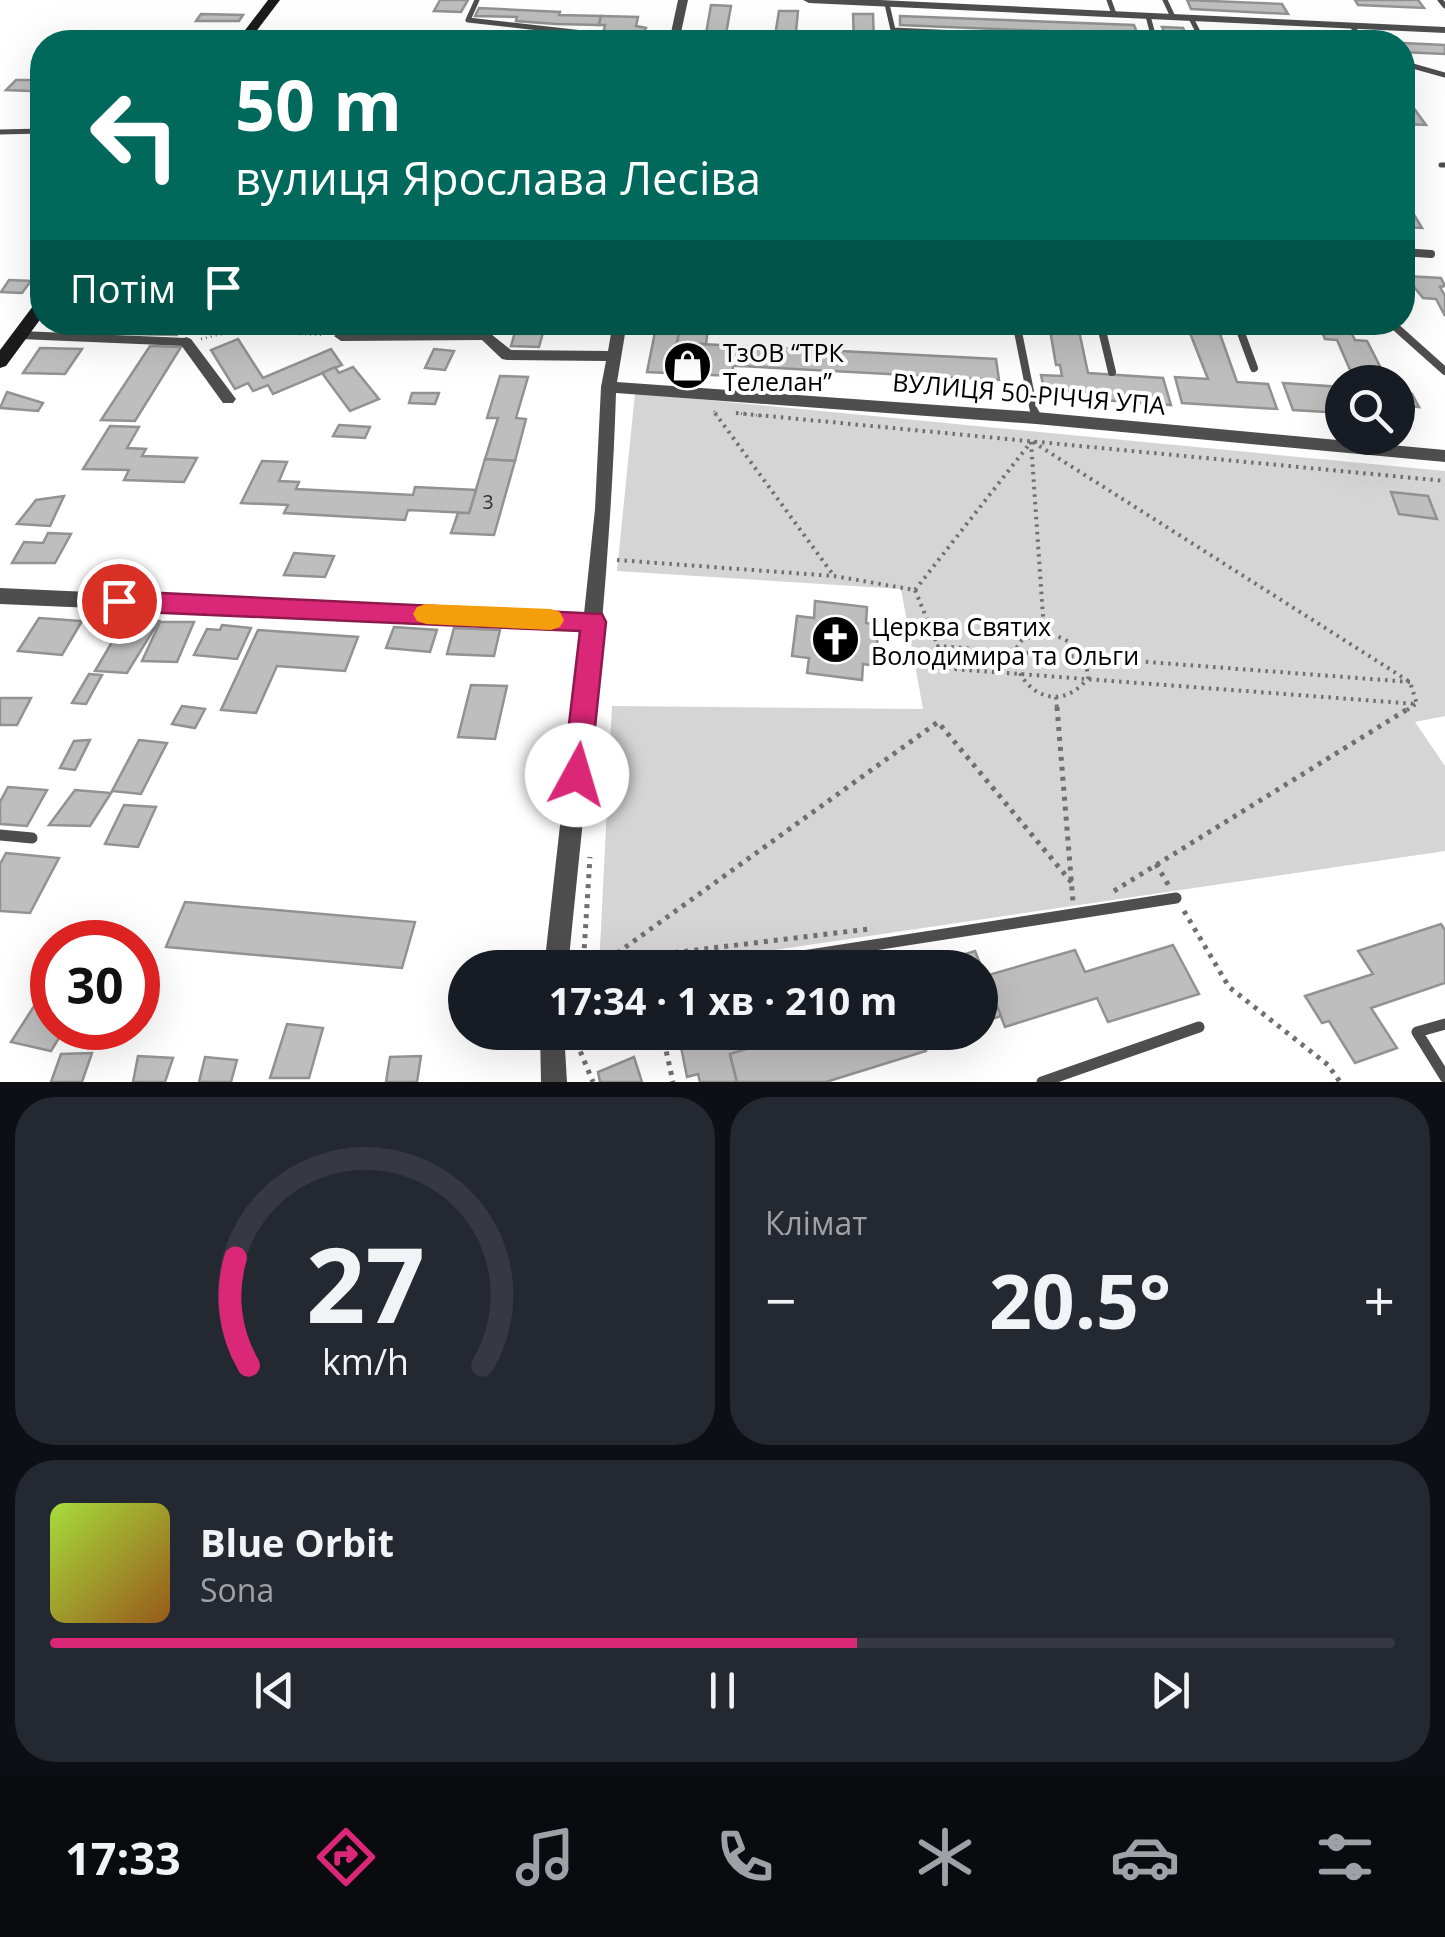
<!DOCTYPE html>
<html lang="uk">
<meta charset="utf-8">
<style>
:root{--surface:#171b24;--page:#242831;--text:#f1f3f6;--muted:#9ea1a6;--line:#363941;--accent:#db2777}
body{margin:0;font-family:"Open Sans",sans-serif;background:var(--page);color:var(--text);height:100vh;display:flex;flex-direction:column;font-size:38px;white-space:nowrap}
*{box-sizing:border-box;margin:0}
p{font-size:32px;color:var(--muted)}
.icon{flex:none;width:55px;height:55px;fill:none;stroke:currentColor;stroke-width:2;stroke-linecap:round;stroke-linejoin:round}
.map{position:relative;height:1082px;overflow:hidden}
.sheet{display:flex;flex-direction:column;gap:15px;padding:15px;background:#0d0f14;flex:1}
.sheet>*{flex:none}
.guide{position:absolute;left:30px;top:30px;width:1385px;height:305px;border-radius:40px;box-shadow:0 10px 40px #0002;background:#00695c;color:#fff;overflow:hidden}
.buttons{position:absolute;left:1325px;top:365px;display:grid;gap:20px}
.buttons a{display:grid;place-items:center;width:90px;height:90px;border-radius:50%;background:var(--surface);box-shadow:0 10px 40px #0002;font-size:50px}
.speed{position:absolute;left:30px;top:920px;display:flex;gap:20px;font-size:50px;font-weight:700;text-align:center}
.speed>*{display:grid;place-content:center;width:130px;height:130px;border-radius:50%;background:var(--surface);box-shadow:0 10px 40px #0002;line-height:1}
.speed .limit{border:15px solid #d22;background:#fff;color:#111}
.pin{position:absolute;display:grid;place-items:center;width:85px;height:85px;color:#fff;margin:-42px;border:5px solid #fff;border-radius:50%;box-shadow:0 2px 10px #0007}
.me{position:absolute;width:110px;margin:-55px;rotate:6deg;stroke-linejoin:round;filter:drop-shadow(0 0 8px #0008)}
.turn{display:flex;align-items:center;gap:35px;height:210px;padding:0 40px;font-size:45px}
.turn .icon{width:130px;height:130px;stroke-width:2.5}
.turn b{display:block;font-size:70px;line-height:85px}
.then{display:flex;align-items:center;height:95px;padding:0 40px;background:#0003;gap:20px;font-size:38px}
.big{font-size:75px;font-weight:700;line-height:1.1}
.sheet .card{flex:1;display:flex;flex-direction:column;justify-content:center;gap:15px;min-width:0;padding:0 35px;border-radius:40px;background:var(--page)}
.sheet .dial{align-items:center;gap:0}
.dial svg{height:260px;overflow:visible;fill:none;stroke:var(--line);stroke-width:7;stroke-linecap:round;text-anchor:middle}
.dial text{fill:var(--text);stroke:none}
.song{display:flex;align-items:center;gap:30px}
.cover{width:120px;height:120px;border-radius:15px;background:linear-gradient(135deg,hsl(80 70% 55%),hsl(30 70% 35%))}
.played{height:10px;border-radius:5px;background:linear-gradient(90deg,var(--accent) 60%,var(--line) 60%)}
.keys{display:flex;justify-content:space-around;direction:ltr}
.heat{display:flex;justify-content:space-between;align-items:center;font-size:55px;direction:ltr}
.sheet .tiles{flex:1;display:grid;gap:15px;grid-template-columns:1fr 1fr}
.card:last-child{grid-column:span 2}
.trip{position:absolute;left:448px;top:950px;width:550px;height:100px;border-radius:50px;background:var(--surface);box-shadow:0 10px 40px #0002;font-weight:700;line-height:100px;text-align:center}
.dock{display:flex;height:160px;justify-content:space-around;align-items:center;background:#090b0e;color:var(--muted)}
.dock .icon{width:70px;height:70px}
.dock .active{color:var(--accent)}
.dock b{font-size:45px;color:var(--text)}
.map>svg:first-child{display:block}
.green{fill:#d5d5d5}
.building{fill:#bebebe;stroke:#929292;stroke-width:2.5}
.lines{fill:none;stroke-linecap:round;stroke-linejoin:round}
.path-far2{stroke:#707070;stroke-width:2.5;stroke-dasharray:1 4;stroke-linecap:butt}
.path-far1{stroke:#707070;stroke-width:4;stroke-dasharray:2.5 5;stroke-linecap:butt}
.path{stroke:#707070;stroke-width:5;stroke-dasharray:4 6;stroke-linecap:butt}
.service-far3{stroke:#4e4e4e;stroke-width:5}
.service-far2{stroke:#4e4e4e;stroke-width:8}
.service-far1{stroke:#4e4e4e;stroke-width:9}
.service{stroke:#4e4e4e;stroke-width:11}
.minor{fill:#4e4e4e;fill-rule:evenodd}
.tertiary{fill:#4e4e4e;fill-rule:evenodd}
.secondary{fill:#1b1b1b;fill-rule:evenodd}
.route{fill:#db2777;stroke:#8e194d;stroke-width:2.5}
.slow{fill:#f59e0b}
.labels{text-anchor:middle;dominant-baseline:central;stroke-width:8;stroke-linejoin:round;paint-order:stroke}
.number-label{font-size:20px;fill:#303030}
.poi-label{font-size:25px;fill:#000;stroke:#fff;text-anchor:start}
.street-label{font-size:25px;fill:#000;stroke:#fff}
</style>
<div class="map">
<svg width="1445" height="1082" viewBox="0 0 1445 1082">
<rect width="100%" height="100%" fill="#fff"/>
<path class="green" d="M635,393L1445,471V716L1415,722L1445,766V851L658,967L599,968L612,706L923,709L901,589L617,571Z"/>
<g class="building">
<path d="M440,0H468L461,12L434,11Z"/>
<path d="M1187,0L1282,4L1288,14L1191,9Z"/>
<path d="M1355,0H1418L1424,8L1358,5Z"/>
<path d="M711,5L731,6L726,34H706Z"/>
<path d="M479,8L560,12L559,15L601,16L599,25L556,24L516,21L517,17L475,16Z"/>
<path d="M779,11H798L795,42H774Z"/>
<path d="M201,14L243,15L239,21H196Z"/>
<path d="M853,14H873L874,42H854Z"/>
<path d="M601,16L638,17L636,26L646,28L642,36L633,35L632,39L602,38L605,25H599Z"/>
<path d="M900,16L1134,25L1138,35L900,25Z"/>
<path d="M1162,27L1183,28L1190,42H1169Z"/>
<path d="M1402,43L1445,45V54L1402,52Z"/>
<path d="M16,80H41L31,91L6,90Z"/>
<path d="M1402,92L1426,125L1403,124Z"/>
<path d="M1402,195L1422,228L1402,227Z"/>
<path d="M1405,276L1441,278L1445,286L1440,287L1445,296V316L1436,299L1423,298Z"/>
<path d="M9,280L31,281L22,293L1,292Z"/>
<path d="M137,322H159L157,325L183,326L177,335L130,334Z"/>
<path d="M413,322H451L447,333L409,334Z"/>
<path d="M518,322H546L539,347L511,346Z"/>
<path d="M657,322H681L677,343L743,346L741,366H733L732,376L647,372Z"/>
<path d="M681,322H709L706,344L677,343Z"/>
<path d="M1066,322L1078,326L1088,373L1163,378L1171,405L1089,399L1088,392L1044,389L1041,375L1062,376L1060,365H1056L1049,324L1039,322Z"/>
<path d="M1177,322H1204L1208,333L1220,334L1237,382L1268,384L1277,409L1182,403L1175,377L1208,379L1190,333L1180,332Z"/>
<path d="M1318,322H1346L1355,340L1367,341L1388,382L1355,381L1337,340L1325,339Z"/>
<path d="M238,339L263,378L331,349L342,365L273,394L268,385L253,391L248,383L235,389L211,350Z"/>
<path d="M150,346L181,347L135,421L101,420Z"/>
<path d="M743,346L996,359L999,380L741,366Z"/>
<path d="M40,348L82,349L65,374L23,373Z"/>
<path d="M434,349L454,351L445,370L425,368Z"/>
<path d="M335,367L339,373L353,367L379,399L350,411L322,373Z"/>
<path d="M500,376L528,377L516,418L526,419L515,461L485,459L498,418H487Z"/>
<path d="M1283,383L1342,387V413L1293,410Z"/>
<path d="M7,392L43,403L38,411L0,408Z"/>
<path d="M412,393H439L435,404L409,403Z"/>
<path d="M1398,393L1412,394L1419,407L1398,405Z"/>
<path d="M339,425L370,427L365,438L333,436Z"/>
<path d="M110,426L139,427L127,448L146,449L142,456L197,458L184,482L124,480L129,470L83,469Z"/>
<path d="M485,459L515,461L494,535L451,533L458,513H469Z"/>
<path d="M262,461L287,462L279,481L299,482L296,489L413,495L415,487L476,490L469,513L408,510L405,520L284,513L288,505L241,503Z"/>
<path d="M1391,492L1428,496L1437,519L1399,514Z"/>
<path d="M64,496L50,526L17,524L36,500Z"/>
<path d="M48,533L71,534L55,563H12L24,542L43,543Z"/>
<path d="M294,553L334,556L325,577L284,575Z"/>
<path d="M815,601L867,607L866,623L878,625L876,666L863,664L862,680L807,673L809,658L792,656L797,616L814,618Z"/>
<path d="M39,618L82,621L62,655L18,651Z"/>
<path d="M125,620L159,621L127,673L95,671Z"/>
<path d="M160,622H194L177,662L142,661Z"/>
<path d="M222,625L251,628L237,659L194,655L207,629L220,630Z"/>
<path d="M394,627L437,630L430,652L386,648Z"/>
<path d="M454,628L500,630L494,656L447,654Z"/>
<path d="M258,630L358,637L345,671L277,666L256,713L221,710Z"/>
<path d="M89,674L102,675L86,704L72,703Z"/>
<path d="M471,685L507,686L495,739L458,737Z"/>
<path d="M0,698H31L17,725H0Z"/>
<path d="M182,706L205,709L195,728L172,724Z"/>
<path d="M90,740L75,770L60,768L74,741Z"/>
<path d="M139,740L167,743L141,794L112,791Z"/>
<path d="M8,787L47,790L27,826L0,824V802Z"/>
<path d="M75,790L111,793L90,826L49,825Z"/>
<path d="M124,805L156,807L138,847L105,844Z"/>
<path d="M6,853L59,858L30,913L0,911V864Z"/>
<path d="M185,902L415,922L402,968L166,947Z"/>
<path d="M1441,924L1445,930V983L1371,1008L1397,1048L1355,1063L1329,1021L1322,1023L1305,996L1373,974L1358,951Z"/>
<path d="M1173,945L1199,994L1108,1022L1097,998L1005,1027L985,976L1075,950L1085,972Z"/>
<path d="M975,951L1001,1016L980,1023V968H921Z"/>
<path d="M38,1000L52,1003V1028H65L51,1051L11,1042Z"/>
<path d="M287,1024L323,1028L309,1078H270Z"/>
<path d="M678,1032H791L792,1036L730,1054L737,1082H700L698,1074L687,1077Z"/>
<path d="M802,1032H919L926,1051L826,1082H737L730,1054Z"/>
<path d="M92,1053L82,1082H51L61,1054Z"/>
<path d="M138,1056L173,1058L165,1082H133Z"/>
<path d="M421,1056L417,1082H386L390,1057Z"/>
<path d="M205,1057L237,1060L231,1082H199Z"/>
<path d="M634,1057L642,1082H600L598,1072Z"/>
</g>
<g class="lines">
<g class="path-far2">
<path d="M201,339L235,331L325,335"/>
<path d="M714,411L717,416"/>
<path d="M736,413L763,416"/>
</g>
<g class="path-far1">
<path d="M715,413L834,576"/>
<path d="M736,413L1445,481"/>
<path d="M1031,442L1044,631"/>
<path d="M1033,442L1410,682L1417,704"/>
<path d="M617,560L834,576L915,590L938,646"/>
<path d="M915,590L1031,442"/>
<path d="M1044,633C1070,638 1086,650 1088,678C1060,714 1020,694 1013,653L1022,640Z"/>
<path d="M1410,682L938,646L940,668L1417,704"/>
<path d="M1056,697L1057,710"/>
<path d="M1407,710L1416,704"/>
</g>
<g class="path">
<path d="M1057,707L1073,902"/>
<path d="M1156,864L1169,886"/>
<path d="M1114,891L1411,707"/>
<path d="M1184,911L1229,987L1328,1065L1340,1082"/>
<path d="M609,959L938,722L1072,883"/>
<path d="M605,961L869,929"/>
<path d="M583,968L590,857"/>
<path d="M578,1032V1046L593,1082"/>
<path d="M662,1032L673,1082"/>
</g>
<g class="service-far3">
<path d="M477,0L468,20L583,33L581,42"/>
<path d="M1109,0L1114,14"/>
<path d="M1165,0L1173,17"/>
<path d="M1440,0L1445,6"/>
<path d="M887,4L893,30L1150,42"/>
<path d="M1148,16L1155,42"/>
<path d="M1191,18L1203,42"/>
<path d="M1353,27L1362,42"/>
<path d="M1402,63L1445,75"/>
<path d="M0,132L42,131"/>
<path d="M1441,165H1445"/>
</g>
<g class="service-far2">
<path d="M1402,252L1431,254"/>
<path d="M1016,322L1035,416"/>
<path d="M1100,322L1112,372"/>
<path d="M1237,322L1254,368"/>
<path d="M1390,322L1445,371"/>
<path d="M20,335L186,342"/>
</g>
<path class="service-far1" d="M1035,413L1036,418"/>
<g class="service">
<path d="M0,835L32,838"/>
<path d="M726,968L1176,898"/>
<path d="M1445,1024L1417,1032L1445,1077"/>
<path d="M1042,1082L1199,1027"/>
</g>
<g class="minor">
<path d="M678,0H688L679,42H669Z"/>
<path d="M613,322H627L617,382L1036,412L1445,450V462L1036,424L616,393C610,585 587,775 568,968H544L582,629L0,604V588L584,614L595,509L601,387L606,361L507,360L502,359L482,340L341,341L334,336L341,331L486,330L511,350L608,351Z"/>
<path d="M186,337L191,339L236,399L233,403H223L181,345L179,342Z"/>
<path d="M540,1032H564L567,1082H541Z"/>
</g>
<path class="tertiary" d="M803,0H880L1445,27V33L809,3Z"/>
<g class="secondary">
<path d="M268,0H280L248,42H236Z"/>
<path d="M42,301V317L6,366L0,368V350L36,302Z"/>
</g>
</g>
<path class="route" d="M119,591L602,614L606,622L590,775L586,784L577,788L567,784L563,775L580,631L119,611L110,608L107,601L110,594Z"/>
<path class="slow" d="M426,604L551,609L560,612L564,620L560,627L551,630L426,624L417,621L413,614L417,607Z"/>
<defs>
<symbol id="shop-disc" viewBox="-11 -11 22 22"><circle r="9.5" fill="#000" stroke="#fff"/><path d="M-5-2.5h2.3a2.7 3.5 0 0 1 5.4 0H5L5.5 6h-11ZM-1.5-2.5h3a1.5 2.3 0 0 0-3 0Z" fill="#fff"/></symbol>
<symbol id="church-disc" viewBox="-11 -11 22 22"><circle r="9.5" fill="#000" stroke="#fff"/><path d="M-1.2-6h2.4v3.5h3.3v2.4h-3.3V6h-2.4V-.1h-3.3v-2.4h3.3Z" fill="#fff"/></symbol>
</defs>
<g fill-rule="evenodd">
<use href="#shop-disc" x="660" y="338" width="55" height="55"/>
<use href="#church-disc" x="808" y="612" width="55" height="55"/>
</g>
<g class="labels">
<g class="number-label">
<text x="488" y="501">3</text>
</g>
<g class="poi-label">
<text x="723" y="352">ТзОВ “ТРК<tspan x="723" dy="29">Телелан”</tspan></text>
<text x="871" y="626">Церква Святих<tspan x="871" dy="29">Володимира та Ольги</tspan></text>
</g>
<g class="street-label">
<text transform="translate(1029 393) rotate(5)">ВУЛИЦЯ 50-РІЧЧЯ УПА</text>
</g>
</g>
</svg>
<div class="buttons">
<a><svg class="icon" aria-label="search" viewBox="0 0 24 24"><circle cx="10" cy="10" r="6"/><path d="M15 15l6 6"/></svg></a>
</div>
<div class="speed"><div class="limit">30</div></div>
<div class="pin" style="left:119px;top:601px;background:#d93025"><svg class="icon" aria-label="arrive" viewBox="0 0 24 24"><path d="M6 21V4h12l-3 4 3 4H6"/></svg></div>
<svg class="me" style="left:577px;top:775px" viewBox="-20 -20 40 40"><circle r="19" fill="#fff"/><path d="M0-13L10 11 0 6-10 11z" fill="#db2777"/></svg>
<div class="trip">17:34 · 1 хв · 210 m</div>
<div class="guide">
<div class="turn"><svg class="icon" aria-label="left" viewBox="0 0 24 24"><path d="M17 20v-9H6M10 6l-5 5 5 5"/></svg><div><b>50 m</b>вулиця Ярослава Лесіва</div></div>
<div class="then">Потім<svg class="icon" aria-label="arrive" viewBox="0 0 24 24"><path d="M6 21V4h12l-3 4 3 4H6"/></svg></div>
</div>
</div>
<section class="sheet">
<div class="tiles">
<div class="card dial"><svg viewBox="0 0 100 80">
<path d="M14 69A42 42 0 1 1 86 69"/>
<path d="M14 69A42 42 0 0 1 10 36" stroke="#db2777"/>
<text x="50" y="56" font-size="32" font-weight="700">27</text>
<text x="50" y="72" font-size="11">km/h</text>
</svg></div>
<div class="card"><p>Клімат</p>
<div class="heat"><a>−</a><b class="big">20.5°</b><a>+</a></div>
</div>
<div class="card">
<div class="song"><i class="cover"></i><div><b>Blue Orbit</b><p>Sona</p></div></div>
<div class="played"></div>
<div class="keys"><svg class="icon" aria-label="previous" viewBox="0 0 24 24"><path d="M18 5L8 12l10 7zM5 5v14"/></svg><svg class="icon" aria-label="pause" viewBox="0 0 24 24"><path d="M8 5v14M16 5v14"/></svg><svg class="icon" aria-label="next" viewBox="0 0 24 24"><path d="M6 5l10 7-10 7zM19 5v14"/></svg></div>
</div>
</div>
</section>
<nav class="dock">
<b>17:33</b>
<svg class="icon active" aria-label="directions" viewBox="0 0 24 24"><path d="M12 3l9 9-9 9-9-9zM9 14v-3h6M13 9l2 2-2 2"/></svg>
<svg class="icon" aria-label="music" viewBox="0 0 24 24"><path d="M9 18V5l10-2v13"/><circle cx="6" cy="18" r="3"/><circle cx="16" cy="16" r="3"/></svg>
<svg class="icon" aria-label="phone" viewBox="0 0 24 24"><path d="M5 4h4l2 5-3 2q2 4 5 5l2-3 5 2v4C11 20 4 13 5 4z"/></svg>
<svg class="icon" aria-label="climate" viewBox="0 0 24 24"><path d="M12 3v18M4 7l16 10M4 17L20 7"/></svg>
<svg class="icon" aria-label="car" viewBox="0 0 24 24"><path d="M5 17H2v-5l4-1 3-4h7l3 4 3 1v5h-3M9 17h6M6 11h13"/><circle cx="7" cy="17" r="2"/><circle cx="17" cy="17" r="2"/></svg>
<svg class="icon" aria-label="filters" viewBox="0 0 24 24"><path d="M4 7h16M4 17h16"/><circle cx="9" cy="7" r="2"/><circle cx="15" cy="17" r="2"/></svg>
</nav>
